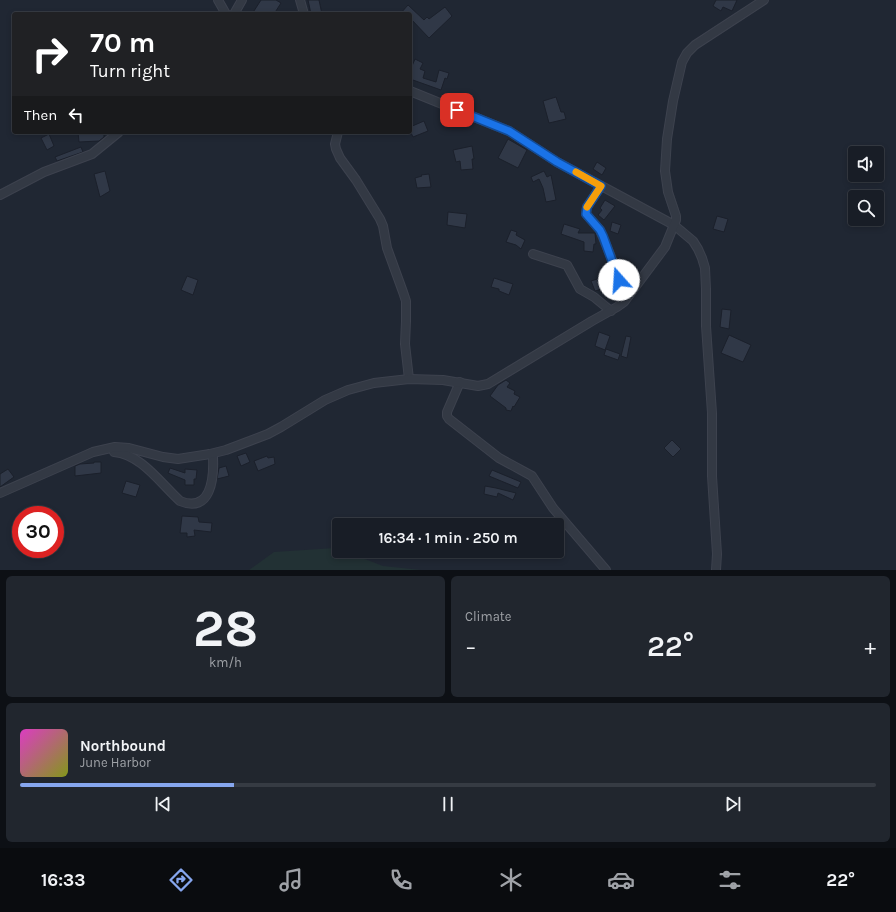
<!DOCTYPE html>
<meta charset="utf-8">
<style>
:root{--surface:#181d26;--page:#21262e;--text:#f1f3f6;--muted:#9fa2a7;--line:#363b43;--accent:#86a6ee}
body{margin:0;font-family:Karla,sans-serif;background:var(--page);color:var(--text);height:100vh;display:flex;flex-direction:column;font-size:15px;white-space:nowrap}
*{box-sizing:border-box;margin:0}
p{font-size:13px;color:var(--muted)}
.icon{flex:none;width:22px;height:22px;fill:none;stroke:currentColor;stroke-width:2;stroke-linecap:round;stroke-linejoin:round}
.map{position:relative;height:570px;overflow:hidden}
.panel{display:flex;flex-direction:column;gap:6px;padding:6px;background:#0d1015;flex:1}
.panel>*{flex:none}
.guide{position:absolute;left:12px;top:12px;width:400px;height:122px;border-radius:4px;box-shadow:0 2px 6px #0003,0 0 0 1px var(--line);background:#202124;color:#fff;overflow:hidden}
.tools{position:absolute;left:848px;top:146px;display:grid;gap:8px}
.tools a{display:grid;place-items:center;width:36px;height:36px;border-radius:4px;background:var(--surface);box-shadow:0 2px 6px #0003,0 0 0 1px var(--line);font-size:20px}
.speed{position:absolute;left:12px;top:506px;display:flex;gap:8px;font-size:20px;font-weight:700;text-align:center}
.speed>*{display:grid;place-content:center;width:52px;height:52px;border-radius:50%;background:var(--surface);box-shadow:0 2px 6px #0003,0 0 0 1px var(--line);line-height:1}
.speed .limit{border:6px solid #d22;background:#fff;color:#111}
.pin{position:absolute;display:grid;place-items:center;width:34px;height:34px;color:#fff;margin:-17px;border-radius:8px;box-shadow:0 2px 6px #0006}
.me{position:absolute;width:44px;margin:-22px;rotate:341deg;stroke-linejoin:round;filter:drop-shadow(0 0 3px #0008)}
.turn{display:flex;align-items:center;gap:14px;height:84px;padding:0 12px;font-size:18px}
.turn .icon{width:52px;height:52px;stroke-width:2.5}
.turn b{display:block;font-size:28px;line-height:34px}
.then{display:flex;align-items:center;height:38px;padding:0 12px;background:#0003;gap:8px;font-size:15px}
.big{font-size:30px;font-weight:600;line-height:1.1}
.panel .card{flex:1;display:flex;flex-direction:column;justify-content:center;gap:6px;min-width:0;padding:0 14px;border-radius:6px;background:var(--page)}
.panel .dial{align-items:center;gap:0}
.dial b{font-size:52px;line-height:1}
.song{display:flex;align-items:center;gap:12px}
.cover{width:48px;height:48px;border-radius:6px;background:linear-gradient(135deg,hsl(310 70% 55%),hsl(70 70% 35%))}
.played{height:4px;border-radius:2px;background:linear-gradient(90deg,var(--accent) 25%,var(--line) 25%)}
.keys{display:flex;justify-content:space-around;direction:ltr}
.heat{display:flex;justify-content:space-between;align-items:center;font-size:22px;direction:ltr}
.panel .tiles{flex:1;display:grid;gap:6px;grid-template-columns:1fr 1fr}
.card:last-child{grid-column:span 2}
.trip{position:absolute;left:332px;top:518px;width:232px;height:40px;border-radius:4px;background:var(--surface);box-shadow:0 2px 6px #0003,0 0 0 1px var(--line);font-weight:600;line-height:40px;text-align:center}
.dock{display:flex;height:64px;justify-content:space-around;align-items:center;background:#0a0c0f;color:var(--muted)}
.dock .icon{width:28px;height:28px}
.dock .selected{color:var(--accent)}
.dock b{font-size:18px;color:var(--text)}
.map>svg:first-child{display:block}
.green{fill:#223134}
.building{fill:#303847;stroke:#1b202b}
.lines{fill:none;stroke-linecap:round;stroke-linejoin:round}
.minor-casing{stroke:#3d424e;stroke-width:10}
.minor{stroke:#333944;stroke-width:8}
.route-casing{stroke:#114b97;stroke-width:10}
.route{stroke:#1a73e8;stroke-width:7}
.slow{stroke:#f59e0b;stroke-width:7}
</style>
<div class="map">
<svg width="896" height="570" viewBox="0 0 896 570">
<rect width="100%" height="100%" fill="#202733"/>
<path class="green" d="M335,548L339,549V551H344L383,566L421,570H249L274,552Z"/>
<g class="building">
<path d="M261,0H276L281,3L274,14H252Z"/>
<path d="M308,0H319L322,14H311Z"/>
<path d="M716,0H737L732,11L723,7L721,11L713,6Z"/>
<path d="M408,5L424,20L427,17L429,19L445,7L452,16L429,38L410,18V14H400Z"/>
<path d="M415,59L423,63L420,69L425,71L423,78L436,82L439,70L449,73L447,79L445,78L441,90L410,79V65L412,66Z"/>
<path d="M556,97L561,112H564L566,119L549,123L543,101Z"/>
<path d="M424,121L428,131L413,137L410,131V127Z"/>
<path d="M78,132H104V137L99,141L79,142Z"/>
<path d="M49,134L54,146L47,150L41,138Z"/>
<path d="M508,139L527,150L518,168L498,158Z"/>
<path d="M472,146L474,159H472L473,169L461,170L460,161L456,162L453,150Z"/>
<path d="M81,147L83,152L57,161L55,157Z"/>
<path d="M597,162L606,168L602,175L593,169Z"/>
<path d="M105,171L110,191L100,197L94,174Z"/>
<path d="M544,171L547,177L551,175L556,200L546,202L543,188L539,179L533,182L531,177Z"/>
<path d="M429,174L431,187L417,188L415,178L422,176L421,175Z"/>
<path d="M605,200L615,206L604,220L598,215L602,210L600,208Z"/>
<path d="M448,212L467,214L465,228L447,225Z"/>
<path d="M717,216L728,219L724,232L713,229Z"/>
<path d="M612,222L621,225L618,234L610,231Z"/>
<path d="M564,224L580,229L578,233H595L596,244H594L593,252L584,251V242L561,234Z"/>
<path d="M511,230L517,232L516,235L525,240L521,249L516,245L506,242Z"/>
<path d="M630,261L634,275L624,278L620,265Z"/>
<path d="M610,275L613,286L595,291L591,281Z"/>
<path d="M187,276L198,280L193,295L181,290Z"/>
<path d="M494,278L513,284L509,295L499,291V289L491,287Z"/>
<path d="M722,309L731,310L729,329L720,327Z"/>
<path d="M599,332L610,336L605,350L595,346Z"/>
<path d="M729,335L751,345L743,362L721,353Z"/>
<path d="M626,336L631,337L627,358L621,356Z"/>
<path d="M606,349L620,354L618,360L604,355Z"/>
<path d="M506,380L510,383L507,387L515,391L514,394L520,397L514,407L513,406L511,411L506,410V408L490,396L498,385Z"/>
<path d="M672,440L681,449L673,457L664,448Z"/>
<path d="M246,453L250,462L241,466L237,456Z"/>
<path d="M267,456L268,458L274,457L275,464L258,471L254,461Z"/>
<path d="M94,462H101V473L75,476V466L80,464L94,463Z"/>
<path d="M226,466L229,476L217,479L219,468Z"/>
<path d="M170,468L185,473V469L197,470L196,479H194V485H185V480L168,473Z"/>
<path d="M8,469L14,477L0,487V474Z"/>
<path d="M492,470L521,482L518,488L489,476Z"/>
<path d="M126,481L140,485L136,497L122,493Z"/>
<path d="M485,486L496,488L516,493L513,500L498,493L497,497L484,494Z"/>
<path d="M182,516L198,517L199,522L212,523L211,532L194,530L195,536L187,537V533H180Z"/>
</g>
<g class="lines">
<defs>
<g id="minor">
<path d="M218,0L226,14"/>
<path d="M300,0L304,14"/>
<path d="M234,14L242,0"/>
<path d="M410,91L509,131L557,162L674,225L693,241L698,249L702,258L705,268L706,289V326L712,413V476L717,554L716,570"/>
<path d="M338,132L335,144L336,149L340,158L356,180L380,219L383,226L387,248L403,292L406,301V321L405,344L409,379"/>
<path d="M601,186L587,207L586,214L600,230L611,257L619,280L629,295"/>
<path d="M0,195L44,172L92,154L119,132"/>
<path d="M533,254L567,265L580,289L594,297L611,311"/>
<path d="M460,382L447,412V416L449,419L499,458L532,476L553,508L606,570"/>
<path d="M114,452C141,454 161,484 180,501C211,514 214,478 213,457L210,454"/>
<path d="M0,493L93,452L115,447L129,448L163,457L178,459L210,454L226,450L268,434L281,427L325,400L348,390L374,383L409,379L443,380L478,386L488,384L592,321L617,307L624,302L665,247L676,220V216L668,192L665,171L667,139L673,101L682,62L687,53L695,45L764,0"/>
</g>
</defs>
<use href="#minor" class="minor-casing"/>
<use href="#minor" class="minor"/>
</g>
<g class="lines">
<defs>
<path id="route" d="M457,110L509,131L557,162L601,186L587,207L586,214L600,230L603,236L619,280"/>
</defs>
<use href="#route" class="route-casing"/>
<use href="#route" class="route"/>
<path class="slow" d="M576,172L601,186L587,207"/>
</g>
</svg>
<div class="tools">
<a><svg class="icon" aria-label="sound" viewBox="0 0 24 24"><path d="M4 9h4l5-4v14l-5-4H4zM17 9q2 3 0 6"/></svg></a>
<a><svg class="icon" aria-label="search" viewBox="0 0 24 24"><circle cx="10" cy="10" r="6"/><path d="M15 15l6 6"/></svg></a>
</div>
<div class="speed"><div class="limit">30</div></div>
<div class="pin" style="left:457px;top:110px;background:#d93025"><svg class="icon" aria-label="arrive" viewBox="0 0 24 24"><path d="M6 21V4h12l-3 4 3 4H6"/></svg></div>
<svg class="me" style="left:619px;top:280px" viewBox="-20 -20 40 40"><circle r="19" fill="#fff"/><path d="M0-13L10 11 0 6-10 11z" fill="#1a73e8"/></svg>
<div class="trip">16:34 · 1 min · 250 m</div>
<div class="guide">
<div class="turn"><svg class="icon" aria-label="right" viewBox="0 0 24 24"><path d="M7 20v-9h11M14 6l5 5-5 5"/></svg><div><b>70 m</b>Turn right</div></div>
<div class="then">Then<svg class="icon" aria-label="left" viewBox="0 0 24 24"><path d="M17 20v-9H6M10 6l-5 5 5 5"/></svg></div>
</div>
</div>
<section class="panel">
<div class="tiles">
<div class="card dial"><b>28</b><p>km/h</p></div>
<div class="card"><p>Climate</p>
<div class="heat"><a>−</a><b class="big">22°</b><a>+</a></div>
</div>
<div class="card">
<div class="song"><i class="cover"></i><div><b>Northbound</b><p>June Harbor</p></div></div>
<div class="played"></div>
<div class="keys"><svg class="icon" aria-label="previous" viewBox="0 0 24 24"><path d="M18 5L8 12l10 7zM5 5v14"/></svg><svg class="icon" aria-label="pause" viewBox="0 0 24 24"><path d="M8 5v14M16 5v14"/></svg><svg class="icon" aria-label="next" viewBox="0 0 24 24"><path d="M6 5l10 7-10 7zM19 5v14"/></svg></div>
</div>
</div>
</section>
<nav class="dock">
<b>16:33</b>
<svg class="icon selected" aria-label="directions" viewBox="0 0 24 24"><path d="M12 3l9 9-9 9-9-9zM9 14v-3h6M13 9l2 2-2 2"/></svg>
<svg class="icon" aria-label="music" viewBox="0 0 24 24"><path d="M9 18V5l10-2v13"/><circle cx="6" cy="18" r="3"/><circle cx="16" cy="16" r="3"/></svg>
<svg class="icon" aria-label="phone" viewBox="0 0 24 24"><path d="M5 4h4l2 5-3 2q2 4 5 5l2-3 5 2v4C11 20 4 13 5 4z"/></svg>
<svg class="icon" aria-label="climate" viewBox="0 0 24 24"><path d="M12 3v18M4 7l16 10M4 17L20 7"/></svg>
<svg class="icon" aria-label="car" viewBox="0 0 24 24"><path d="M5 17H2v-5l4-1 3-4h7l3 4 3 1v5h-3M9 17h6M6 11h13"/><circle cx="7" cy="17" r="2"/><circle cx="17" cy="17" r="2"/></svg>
<svg class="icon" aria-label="filters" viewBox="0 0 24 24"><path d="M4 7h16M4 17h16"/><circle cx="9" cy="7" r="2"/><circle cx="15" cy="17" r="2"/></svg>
<b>22°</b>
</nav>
